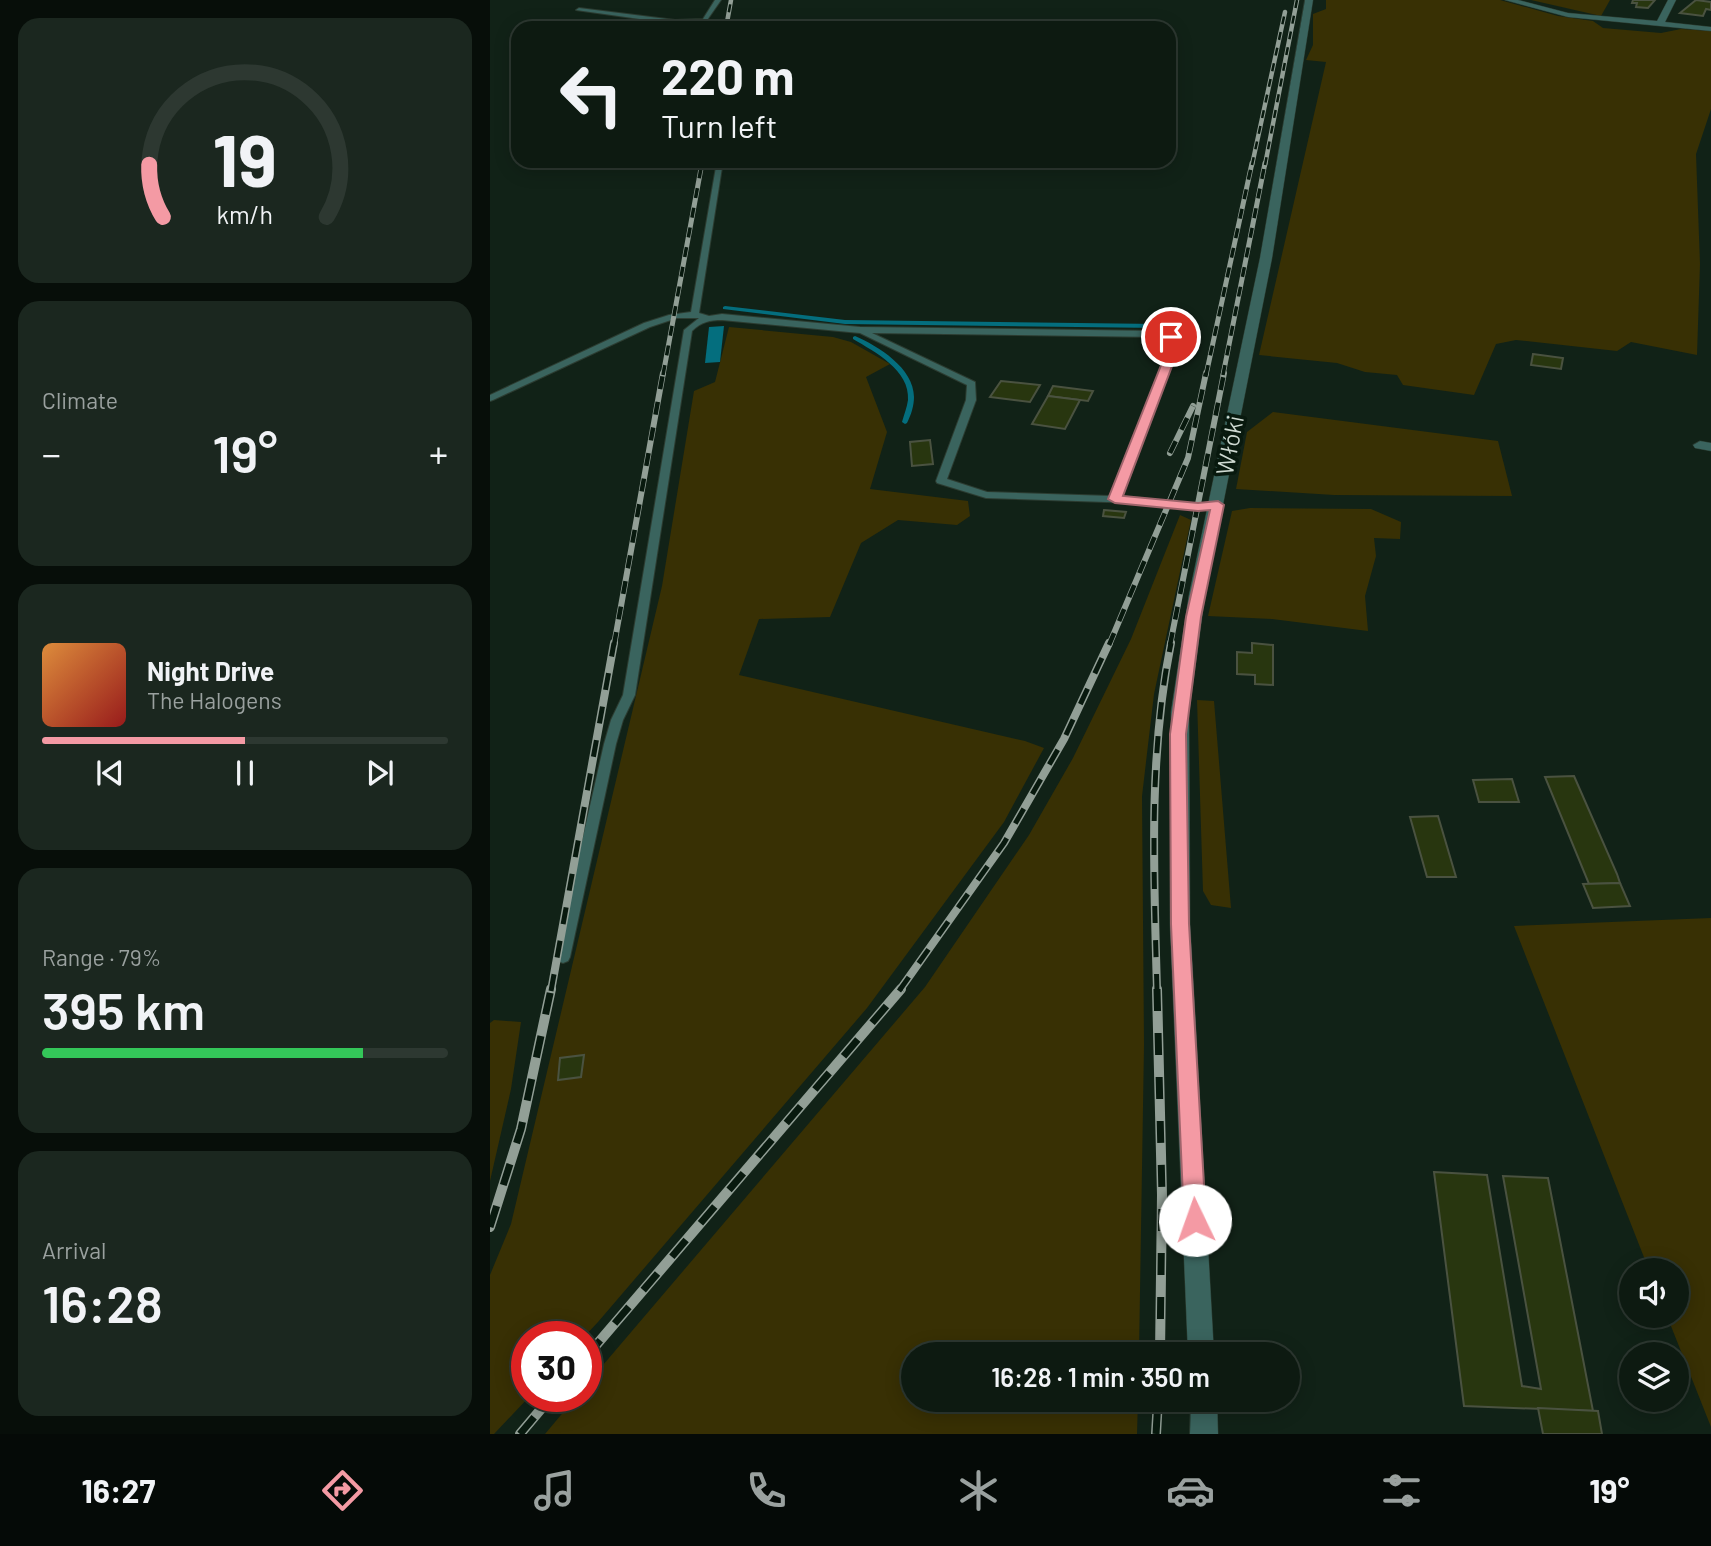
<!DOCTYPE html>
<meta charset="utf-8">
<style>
:root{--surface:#0d1a11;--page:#1b271f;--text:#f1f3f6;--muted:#9aa19f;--line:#2d3831;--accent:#f49aa4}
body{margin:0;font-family:Barlow,sans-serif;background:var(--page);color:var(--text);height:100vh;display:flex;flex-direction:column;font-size:26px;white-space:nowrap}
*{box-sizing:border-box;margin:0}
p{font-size:23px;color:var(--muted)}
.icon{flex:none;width:38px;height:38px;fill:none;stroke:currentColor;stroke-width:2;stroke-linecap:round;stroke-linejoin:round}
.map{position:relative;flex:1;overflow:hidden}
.side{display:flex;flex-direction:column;gap:18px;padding:18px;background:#070e09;width:490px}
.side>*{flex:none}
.banner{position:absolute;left:21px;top:21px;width:665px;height:147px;border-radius:21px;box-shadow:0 4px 18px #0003,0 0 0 2px var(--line);background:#0d1a11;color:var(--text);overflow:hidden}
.buttons{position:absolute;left:1129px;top:1258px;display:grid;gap:14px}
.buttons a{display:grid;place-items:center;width:70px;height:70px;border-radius:50%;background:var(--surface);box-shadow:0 4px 18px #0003,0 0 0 2px var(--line);font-size:35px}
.speed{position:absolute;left:21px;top:1321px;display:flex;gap:14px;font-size:35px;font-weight:700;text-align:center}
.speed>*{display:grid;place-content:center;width:91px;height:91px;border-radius:50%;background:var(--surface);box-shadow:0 4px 18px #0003,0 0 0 2px var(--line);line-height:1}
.speed .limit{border:10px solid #d22;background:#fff;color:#111}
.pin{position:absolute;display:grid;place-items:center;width:60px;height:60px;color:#fff;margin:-30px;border:4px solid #fff;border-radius:50%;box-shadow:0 2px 7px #0007}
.me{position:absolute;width:77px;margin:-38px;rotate:357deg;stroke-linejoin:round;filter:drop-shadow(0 0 5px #0008)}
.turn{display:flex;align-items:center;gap:24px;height:147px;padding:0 35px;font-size:32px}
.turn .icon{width:91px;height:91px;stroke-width:2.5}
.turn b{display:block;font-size:49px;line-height:60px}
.big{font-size:52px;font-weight:600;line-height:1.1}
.side .widget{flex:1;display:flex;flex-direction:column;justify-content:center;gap:10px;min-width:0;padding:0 24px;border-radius:21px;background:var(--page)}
.side .dial{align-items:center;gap:0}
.dial svg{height:182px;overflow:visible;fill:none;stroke:var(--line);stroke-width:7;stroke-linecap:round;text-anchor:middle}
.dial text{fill:var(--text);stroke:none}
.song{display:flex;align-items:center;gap:21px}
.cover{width:84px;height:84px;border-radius:10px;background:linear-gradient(135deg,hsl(30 70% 55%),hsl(0 70% 35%))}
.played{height:7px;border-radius:4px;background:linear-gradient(90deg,var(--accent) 50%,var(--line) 50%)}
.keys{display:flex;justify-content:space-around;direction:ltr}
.heat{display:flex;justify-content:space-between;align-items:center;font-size:38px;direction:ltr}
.charge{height:10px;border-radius:5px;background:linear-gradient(90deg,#34c759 79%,var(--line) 0)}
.trip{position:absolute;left:411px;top:1342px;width:399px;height:70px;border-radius:35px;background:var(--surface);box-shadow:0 4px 18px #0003,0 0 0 2px var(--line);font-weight:600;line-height:70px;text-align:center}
.menu{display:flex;height:112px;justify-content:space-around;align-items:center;background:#050a07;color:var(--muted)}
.menu .icon{width:49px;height:49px}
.menu .active{color:var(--accent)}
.menu b{font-size:32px;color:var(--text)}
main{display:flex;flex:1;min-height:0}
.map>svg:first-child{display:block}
.green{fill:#383004}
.water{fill:#046e7e}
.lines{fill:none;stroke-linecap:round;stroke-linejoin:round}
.stream{fill:#046e7e;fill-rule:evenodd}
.building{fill:#28360f;stroke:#4a5240;stroke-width:2}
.lane-casing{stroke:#2c3c31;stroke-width:2}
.street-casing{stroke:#2c3c31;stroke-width:1}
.lane{fill:#3a645e;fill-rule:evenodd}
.street{fill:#3a645e;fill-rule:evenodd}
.rail-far4-casing{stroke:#929f96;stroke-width:4.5}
.rail-far3-casing{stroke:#929f96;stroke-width:5}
.rail-far2-casing{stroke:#929f96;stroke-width:6}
.rail-far1-casing{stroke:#929f96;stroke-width:8}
.rail-casing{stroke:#929f96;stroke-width:10}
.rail-far4{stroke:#08190e;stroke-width:2.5;stroke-dasharray:8;stroke-linecap:butt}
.rail-far3{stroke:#08190e;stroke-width:3.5;stroke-dasharray:10;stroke-linecap:butt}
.rail-far2{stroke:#08190e;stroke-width:4.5;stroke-dasharray:13;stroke-linecap:butt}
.rail-far1{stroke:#08190e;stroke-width:5;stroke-dasharray:17;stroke-linecap:butt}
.rail{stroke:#08190e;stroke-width:7;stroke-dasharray:22;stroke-linecap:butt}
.route{fill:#f49aa4;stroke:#9f646b;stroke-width:2}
.labels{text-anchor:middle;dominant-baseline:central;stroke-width:7;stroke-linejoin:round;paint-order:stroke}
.street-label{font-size:24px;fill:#cfdad2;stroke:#08190e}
</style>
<main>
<section class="side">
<div class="widget dial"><svg viewBox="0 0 100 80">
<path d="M14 69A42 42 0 1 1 86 69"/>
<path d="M14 69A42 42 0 0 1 8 46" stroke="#f49aa4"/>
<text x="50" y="56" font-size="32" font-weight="700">19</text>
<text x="50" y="72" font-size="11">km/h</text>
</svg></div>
<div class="widget"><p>Climate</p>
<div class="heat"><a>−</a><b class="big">19°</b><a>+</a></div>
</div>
<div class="widget">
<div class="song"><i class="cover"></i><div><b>Night Drive</b><p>The Halogens</p></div></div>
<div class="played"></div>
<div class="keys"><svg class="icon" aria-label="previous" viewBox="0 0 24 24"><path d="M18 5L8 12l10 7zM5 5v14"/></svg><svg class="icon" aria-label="pause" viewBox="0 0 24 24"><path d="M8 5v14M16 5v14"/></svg><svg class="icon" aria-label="next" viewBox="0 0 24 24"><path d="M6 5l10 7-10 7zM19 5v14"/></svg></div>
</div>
<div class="widget"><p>Range · 79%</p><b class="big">395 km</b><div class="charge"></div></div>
<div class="widget"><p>Arrival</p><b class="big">16:28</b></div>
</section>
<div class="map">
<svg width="1221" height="1434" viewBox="0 0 1221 1434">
<rect width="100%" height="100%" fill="#112217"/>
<g class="green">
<path d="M836,0H1010L1068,16L1103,21L1113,28L1171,33L1191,29L1221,31V109L1206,154L1210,264L1207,355L1141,342L1127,351L1026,340L1006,344L984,395L913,385L907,375L875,372L847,363L769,355L836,62L816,60L823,45V14L836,9Z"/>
<path d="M1041,0H1120L1111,16Z"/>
<path d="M239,327L343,337L361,342L400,364L376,377L397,432L380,489L478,501L480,516L467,525L408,520L371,543L340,617L269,619L249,675L535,741L554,748L514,822L377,1008L108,1322L94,1337H37V1396L39,1397L4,1434H0V1275L21,1224L172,586L204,391L225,382Z"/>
<path d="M783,412L1008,441L1022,496L844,495L746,489L757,432Z"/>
<path d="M760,508L881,509L911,522L910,539L884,538L886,556L875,596L878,631L782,619L718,616L742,511Z"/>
<path d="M690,515L701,520L664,694L652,796L654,1045L649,1354H424V1400H648L647,1434H55L86,1397L96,1396V1385L435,987L539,835L583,758L641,639Z"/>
<path d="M707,700L724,701L741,908L721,905L713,891Z"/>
<path d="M1221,918V1427L1177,1316H1186V1270H1159L1024,926Z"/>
<path d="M4,1020L31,1022L21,1089L0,1181V1023Z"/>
</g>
<path class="water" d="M234,326L230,362L215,363L219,327Z"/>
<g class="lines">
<g class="stream">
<path d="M235,306L355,320L669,324L672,326L669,328L355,324L233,309V307Z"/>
<path d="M365,336C388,346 424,368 424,397C424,406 421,415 417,423L415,424L412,422C414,415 417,407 418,400C420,370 385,352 363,339V337Z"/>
</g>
</g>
<g class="building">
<path d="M1143,0H1165L1158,8L1146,7L1147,3H1142Z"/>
<path d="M1206,0L1221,2V10L1216,9L1213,16L1190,13Z"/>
<path d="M1043,354L1073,358L1071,369L1041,365Z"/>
<path d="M511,381L550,385L540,402L500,397Z"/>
<path d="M563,386L603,391L598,401L558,396Z"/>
<path d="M558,396L590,400L575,429L542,424Z"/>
<path d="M440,440L443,464L422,466L420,442Z"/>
<path d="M614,510L636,512L634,518L613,516Z"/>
<path d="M762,643L783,645V685L765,684V675L747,674V652L762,653Z"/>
<path d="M1084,776L1127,874L1130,883L1099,884L1055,777Z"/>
<path d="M1022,779L1029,802H989L983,780Z"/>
<path d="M948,816L966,877H937L920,817Z"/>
<path d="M1130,883L1140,906L1103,908L1093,884Z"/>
<path d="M94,1055L91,1077L68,1080L70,1058Z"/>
<path d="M944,1172L997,1175L1032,1386L1051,1389L1013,1176L1058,1178L1103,1411L974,1406Z"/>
<path d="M1048,1408L1108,1411L1112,1434H1053Z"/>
</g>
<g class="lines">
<defs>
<g id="lane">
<path d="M225,0H231L215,23L185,24L86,10L89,8L185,20L213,19Z"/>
<path d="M227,161H233L209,313L219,316L232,314L370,327L668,331L684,335L689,345L631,496L708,504L728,502L733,505L728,508L708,510L647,503L496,498L447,483L446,481L476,400L477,385L370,333L232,320C220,320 211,322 202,331L145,695L133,720L126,744L80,957L78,961L73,963L68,961L66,957L114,744L121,720L133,695L194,330L209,318H187L160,327L3,400L0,401V395L154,323L179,315L201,312ZM382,333L668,337L678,339L681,345L621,496L497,492L457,479L486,400L485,382Z"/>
</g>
<g id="street">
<path d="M815,0H823L782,258L715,595L699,712L700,924L724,1354H698L680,924L681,712L699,595L770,258Z"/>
<path d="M1015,0H1028L1078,13L1167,21L1178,0H1186L1175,22L1221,27V31L1078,17Z"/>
<path d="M1210,441L1221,443V451L1205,448L1203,445Z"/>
<path d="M701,1400H727L728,1434H700Z"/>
</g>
</defs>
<use href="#lane" class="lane-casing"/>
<use href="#street" class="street-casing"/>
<use href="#lane" class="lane"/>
<use href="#street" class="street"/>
<defs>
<g id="rail-far4">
<path d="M236,28L241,0"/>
<path d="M211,165L212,161"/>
<path d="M762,165L795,12"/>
<path d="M775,165L807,0"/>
</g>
<g id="rail-far3">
<path d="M173,375L212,163"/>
<path d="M716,375L762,163"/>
<path d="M733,375L775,163"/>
</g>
<g id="rail-far2">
<path d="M680,453L703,406"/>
<path d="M124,645L173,373"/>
<path d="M619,645L698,458L716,373"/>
<path d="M680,645L734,373"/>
</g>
<g id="rail-far1">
<path d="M61,991L124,643"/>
<path d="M409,991L514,843L574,739L619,643"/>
<path d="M667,991C664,875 658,757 681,643"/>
</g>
<g id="rail">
<path d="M667,989L672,1195L670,1354"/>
<path d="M0,1227L31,1129L61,989"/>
<path d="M96,1357L411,989"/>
<path d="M30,1434L62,1396"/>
<path d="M666,1434L668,1400"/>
</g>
</defs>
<use href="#rail-far4" class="rail-far4-casing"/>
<use href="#rail-far3" class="rail-far3-casing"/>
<use href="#rail-far2" class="rail-far2-casing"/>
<use href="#rail-far1" class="rail-far1-casing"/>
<use href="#rail" class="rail-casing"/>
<use href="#rail-far4" class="rail-far4"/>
<use href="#rail-far3" class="rail-far3"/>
<use href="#rail-far2" class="rail-far2"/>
<use href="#rail-far1" class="rail-far1"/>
<use href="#rail" class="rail"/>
</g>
<path class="route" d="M677,335H685L690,345L633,496L708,503L728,501L734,505L711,617L696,734L699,924L716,1220L713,1227L705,1230L697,1227L694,1220L681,924L680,734L696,617L720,510L708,511L625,503L618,499L679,345L675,337Z"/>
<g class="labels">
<g class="street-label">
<text transform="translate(739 445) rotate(-79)">Włóki</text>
</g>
</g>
</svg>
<div class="buttons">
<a><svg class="icon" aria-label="sound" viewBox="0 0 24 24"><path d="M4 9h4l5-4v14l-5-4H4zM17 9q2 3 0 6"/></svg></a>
<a><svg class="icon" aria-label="layers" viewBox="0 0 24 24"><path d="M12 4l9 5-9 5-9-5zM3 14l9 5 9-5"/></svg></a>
</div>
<div class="speed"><div class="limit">30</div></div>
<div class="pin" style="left:681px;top:337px;background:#d93025"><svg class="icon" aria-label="arrive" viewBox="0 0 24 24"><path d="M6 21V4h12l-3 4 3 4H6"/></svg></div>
<svg class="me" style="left:705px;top:1220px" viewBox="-20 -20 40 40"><circle r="19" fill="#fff"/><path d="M0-13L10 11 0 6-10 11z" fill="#f49aa4"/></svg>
<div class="trip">16:28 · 1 min · 350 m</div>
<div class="banner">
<div class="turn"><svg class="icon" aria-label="left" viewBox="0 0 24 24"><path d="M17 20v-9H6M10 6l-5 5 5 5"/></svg><div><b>220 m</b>Turn left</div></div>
</div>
</div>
</main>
<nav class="menu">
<b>16:27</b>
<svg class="icon active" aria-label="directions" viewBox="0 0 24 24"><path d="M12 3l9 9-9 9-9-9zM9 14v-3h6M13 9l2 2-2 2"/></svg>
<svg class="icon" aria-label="music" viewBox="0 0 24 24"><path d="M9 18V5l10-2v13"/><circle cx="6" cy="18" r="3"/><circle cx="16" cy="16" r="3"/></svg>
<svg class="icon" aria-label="phone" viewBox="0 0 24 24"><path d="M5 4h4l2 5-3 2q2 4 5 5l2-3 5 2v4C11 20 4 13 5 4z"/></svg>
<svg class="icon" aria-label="climate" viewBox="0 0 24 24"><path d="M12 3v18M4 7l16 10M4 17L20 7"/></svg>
<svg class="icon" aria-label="car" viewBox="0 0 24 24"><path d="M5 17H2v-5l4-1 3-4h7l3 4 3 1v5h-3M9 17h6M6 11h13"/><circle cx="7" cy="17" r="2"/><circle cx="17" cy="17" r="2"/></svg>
<svg class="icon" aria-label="filters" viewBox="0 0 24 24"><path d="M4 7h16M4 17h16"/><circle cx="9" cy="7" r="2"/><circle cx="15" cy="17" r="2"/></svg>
<b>19°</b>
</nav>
